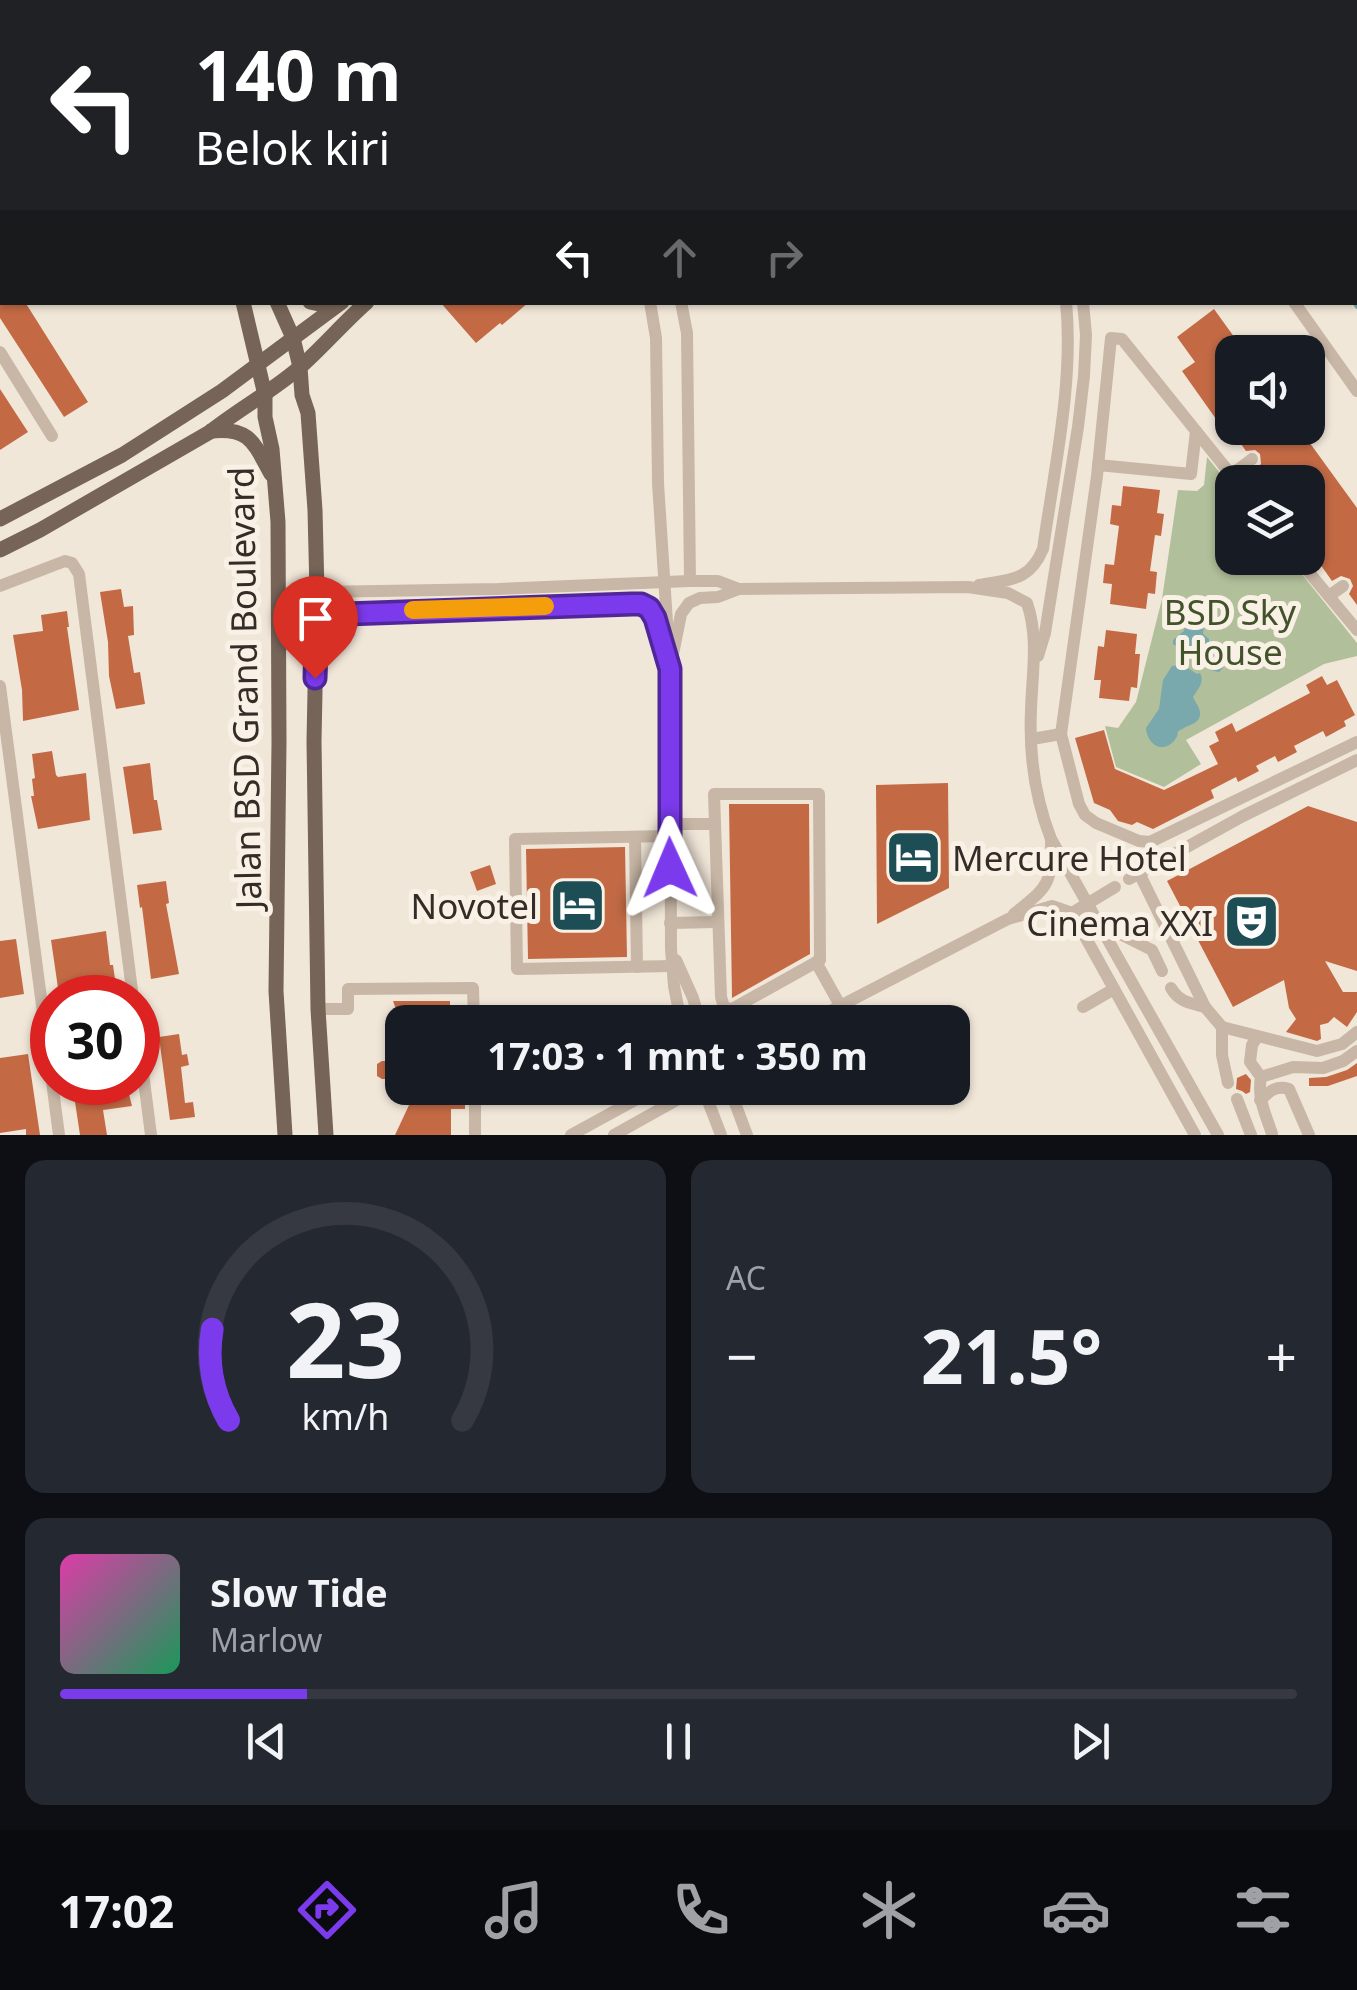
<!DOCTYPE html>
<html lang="id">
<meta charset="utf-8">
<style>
:root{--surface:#171b24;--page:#242831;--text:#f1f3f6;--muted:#9ea1a6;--line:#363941;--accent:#7c3aed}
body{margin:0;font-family:"Noto Sans",sans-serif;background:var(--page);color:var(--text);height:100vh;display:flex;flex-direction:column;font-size:38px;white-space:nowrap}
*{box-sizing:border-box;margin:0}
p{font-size:32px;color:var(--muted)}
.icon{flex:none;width:55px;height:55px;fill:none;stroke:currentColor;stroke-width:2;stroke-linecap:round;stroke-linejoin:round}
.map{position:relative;height:1135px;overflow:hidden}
.details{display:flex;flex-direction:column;gap:25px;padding:25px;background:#0d0f14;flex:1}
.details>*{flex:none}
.guide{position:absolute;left:0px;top:0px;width:1358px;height:305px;box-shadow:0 2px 8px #0004;background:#202124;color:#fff;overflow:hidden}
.buttons{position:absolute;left:1215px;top:335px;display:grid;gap:20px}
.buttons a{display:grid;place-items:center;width:110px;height:110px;border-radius:20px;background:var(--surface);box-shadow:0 2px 8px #0004;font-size:50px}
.speed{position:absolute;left:30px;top:975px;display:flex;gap:20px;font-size:50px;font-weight:700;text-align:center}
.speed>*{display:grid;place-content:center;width:130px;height:130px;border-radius:50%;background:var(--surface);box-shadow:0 2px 8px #0004;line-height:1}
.speed .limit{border:15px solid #d22;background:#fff;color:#111}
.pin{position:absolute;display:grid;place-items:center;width:85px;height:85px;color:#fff;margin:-102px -42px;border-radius:50% 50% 50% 0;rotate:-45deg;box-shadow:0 0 10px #0007}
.pin .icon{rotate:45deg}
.me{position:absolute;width:110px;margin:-55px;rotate:359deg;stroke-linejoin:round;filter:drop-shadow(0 0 8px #0008)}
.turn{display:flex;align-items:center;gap:35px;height:210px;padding:0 30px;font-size:45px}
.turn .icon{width:130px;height:130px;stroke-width:2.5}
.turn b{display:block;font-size:70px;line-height:85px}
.lanes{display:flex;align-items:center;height:95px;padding:0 30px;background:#0003;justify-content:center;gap:50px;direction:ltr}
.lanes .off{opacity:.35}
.big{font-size:75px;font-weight:700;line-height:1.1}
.details .widget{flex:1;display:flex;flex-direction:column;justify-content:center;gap:15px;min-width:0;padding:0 35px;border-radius:20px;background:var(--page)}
.details .dial{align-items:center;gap:0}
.dial svg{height:260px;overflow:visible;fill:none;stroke:var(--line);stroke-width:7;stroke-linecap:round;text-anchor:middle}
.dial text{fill:var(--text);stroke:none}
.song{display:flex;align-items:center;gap:30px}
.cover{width:120px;height:120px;border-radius:15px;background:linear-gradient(135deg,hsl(320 70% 55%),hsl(150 70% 35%))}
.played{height:10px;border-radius:5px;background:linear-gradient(90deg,var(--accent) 20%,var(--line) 20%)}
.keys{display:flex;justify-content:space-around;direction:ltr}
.heat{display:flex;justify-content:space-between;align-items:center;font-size:55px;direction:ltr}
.details .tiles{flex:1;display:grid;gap:25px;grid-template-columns:1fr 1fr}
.widget:last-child{grid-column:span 2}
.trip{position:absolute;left:385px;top:1005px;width:585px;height:100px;border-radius:20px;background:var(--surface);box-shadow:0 2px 8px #0004;font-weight:700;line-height:100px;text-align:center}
.menu{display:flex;height:160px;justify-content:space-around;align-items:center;background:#090b0e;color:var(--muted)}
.menu .icon{width:70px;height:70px}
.menu .selected{color:var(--accent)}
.menu b{font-size:45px;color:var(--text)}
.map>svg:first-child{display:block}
.green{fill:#b1bf9a}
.water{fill:#79a8ad}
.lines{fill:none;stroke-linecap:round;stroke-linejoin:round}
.stream{stroke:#79a8ad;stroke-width:4}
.building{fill:#c36a45}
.minor{stroke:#c8b7a6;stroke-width:12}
.major{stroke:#766458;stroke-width:15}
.highway{stroke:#55463e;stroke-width:18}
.route-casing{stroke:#51269a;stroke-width:25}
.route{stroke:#7c3aed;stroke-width:18}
.slow{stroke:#f59e0b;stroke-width:18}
.labels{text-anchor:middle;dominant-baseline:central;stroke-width:10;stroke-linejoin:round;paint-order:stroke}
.park-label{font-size:35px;fill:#42522b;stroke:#f9f1e5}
.street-label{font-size:35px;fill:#342c27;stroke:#f9f1e5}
.poi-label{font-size:35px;fill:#342c27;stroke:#f9f1e5;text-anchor:end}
</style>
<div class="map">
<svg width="1357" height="1135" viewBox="0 0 1357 1135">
<rect width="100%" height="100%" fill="#f1e7d9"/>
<path class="green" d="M1207,457L1232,488V558H1289L1357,643V656L1324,664L1186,740L1201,764L1164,787L1116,767L1105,726L1118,728L1136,702L1162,599L1178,490L1197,491L1204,485Z"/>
<g class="water">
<path d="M1199,620L1204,625L1203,634L1209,639V649L1222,659L1223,668L1219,672L1210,670L1193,649L1179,648L1173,644V640L1184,631L1185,626Z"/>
<path d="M1183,665L1197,674L1200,673C1205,682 1198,689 1193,697C1195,702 1199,706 1200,712C1201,723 1191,724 1184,728C1171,735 1183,730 1174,741C1161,755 1147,743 1146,728L1159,709L1163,680L1172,666Z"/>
</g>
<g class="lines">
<g class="stream">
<path d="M1162,0L1164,2"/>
<path d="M1355,64L1357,67"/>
<path d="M1354,302L1357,307"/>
</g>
</g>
<g class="building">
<path d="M0,302H25L88,402L64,417L0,318Z"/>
<path d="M440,302H529L502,325L500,323L476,343Z"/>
<path d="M1214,309L1245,352H1232V428H1299L1357,508V605L1349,594L1353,586L1350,579L1341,576L1332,581L1308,547V482H1261L1253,471L1261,464L1260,454L1255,450L1246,451L1221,416L1216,419L1182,371L1195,362L1177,337Z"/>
<path d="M0,389L28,432L0,450Z"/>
<path d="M1123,486L1160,490L1157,513L1164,514L1161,536L1155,535L1150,571L1157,572L1155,594L1148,593L1146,609L1110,604L1112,584L1103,583L1105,564L1114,565L1119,526L1110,524L1112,505L1121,506Z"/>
<path d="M121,589L124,607L133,606L134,635L128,636L134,673L140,672L145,704L116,709L109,676L108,642L100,592Z"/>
<path d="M67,611L69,627H67L79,710L23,721L22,690L13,635L43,631L41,615Z"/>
<path d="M1106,630L1137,634L1135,654H1140L1137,688L1131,687L1129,701L1099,698L1101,680H1094L1098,646L1104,647Z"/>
<path d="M1322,676L1327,685L1337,680L1355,715L1344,721L1346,726L1326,737L1323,731L1294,746L1297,752L1278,762L1275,756L1256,766L1259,771L1238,782L1236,777L1211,790L1214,798L1153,829L1137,822L1132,825L1118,821L1110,810L1094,803L1075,738L1104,730L1115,769L1164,790L1218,764L1209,746L1219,741L1215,732L1232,723L1236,732L1310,693L1306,685Z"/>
<path d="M52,751L56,775L58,777L86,773L90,820L38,829L31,796H34L32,779L35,778L32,754Z"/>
<path d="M150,763L154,800H157L162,830L133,834L123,767Z"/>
<path d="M948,783L949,888L877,924L876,785Z"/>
<path d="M729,804H809L810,954L732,998Z"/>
<path d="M1308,806L1357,822V971L1325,961L1343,992H1357V1012L1347,1027L1334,1017L1328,1023L1320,1025L1321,1039L1317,1041L1286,1032L1296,1019L1289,1008L1284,980L1233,1007L1167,881Z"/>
<path d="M625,847L627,957L528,959L526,849Z"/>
<path d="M490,865L496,884L477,891L470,872Z"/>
<path d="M166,881L169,903L166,904L179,974L151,979L142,907L140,908L137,885Z"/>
<path d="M106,931L110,965H113L115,979L58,988L51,940Z"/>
<path d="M16,939L24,994L0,998V941Z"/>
<path d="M393,1001H450V1022H409V1018H399Z"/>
<path d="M179,1034L182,1055L187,1054L189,1065L181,1067L185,1103L193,1102L195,1117L170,1120L159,1037Z"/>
<path d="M28,1054L40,1135H26V1129L0,1133V1058Z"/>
<path d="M382,1061H402V1079H382L377,1076V1064Z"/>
<path d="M1357,1063V1076L1328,1086H1309V1078L1326,1077L1347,1070Z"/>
<path d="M1246,1074L1251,1080L1250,1092L1246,1094L1242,1091L1236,1089L1237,1078Z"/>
<path d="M72,1082H126L132,1106L103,1110L107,1135H80Z"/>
<path d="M417,1088H465V1109H451V1135H395Z"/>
</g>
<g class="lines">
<g class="minor">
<path d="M173,0L174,2"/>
<path d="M211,0L212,2"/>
<path d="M424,0L425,2"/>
<path d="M480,0L482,2"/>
<path d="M833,0L836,2"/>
<path d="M860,0L863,2"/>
<path d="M909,0L912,2"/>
<path d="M1103,0L1104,2"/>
<path d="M650,302L656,338L658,483L670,669L671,949L674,986L681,1022"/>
<path d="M681,302L687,333L690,581"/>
<path d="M1294,302L1357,391"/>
<path d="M0,352L52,436"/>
<path d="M1098,465L1191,474L1196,431"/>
<path d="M1231,475L1252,459"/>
<path d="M1237,482L1122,339L1111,338L1097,476L1061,734L1079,804L1085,815L1096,823L1139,841L1150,842L1357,742"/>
<path d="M1297,558L1357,630"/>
<path d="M979,585C1010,579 1029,582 1043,549C1054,470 1074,382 1066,302"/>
<path d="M0,586L65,561L72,563L79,574L133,998"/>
<path d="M317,592L498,589L690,581H718L739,589"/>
<path d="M1329,596L1343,586"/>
<path d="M317,615L380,611L641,604C658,613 659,635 664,652"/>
<path d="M1038,656L1045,633L1078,427L1084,376L1086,335L1083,302"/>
<path d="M670,669L681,614L689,603L700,598L718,597L739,589L968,587L1008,593L1027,603C1039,638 1032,674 1031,710C1029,754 1035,798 1051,839L1218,1135"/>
<path d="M0,686L59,1135"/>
<path d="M1032,739L1061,734"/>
<path d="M714,794H819L820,960L732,1009L724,1007L721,997Z"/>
<path d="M669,824H714"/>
<path d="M669,836L515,839L517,969L672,966"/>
<path d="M635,837L637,967"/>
<path d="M1139,873L1205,1007L1222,1027V1055L1228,1083"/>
<path d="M1129,879L1243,816L1357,760"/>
<path d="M1072,913L1115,887"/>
<path d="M1014,914C1048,886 1052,886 1051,840"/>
<path d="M1102,921L1120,934L1152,950L1162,971"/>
<path d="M670,923L717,922"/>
<path d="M676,960L693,998L700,1022"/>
<path d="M816,962L841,1007"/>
<path d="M1171,988C1179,1002 1190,1003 1205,1007"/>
<path d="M1083,1007L1114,989"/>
<path d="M318,1009H348V989L473,988L474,1022"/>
<path d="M809,1022L1008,919L1052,906L1072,913L1195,1135"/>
<path d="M1222,1027L1317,1051L1342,1044L1357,1032"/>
<path d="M138,1034L151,1135"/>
<path d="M1257,1037L1252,1045L1250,1062L1261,1077C1257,1098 1266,1115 1272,1134"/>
<path d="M1261,1077L1293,1067L1323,1068L1343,1061L1357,1051"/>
<path d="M475,1088V1135"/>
<path d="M703,1088L721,1135"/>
<path d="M733,1088L732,1095L747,1135"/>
<path d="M1237,1099L1251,1135"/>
<path d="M1260,1100C1270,1091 1276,1085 1289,1089L1309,1135"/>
<path d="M571,1135L657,1088"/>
<path d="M614,1135L698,1088"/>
</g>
<g class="major">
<path d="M92,0L93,2"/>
<path d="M124,0L126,2"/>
<path d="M652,2L655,0"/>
<path d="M684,2L687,0"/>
<path d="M243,302L265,395V417L272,449L278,522L279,742L276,991L285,1135"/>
<path d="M277,302L293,338L300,367L302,395L308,413L315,510L317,592L314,741L318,1009L326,1135"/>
<path d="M310,302L319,304L334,302"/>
<path d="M211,431C250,427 254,443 271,474"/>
<path d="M0,519L122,455L222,391L342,302"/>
<path d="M0,550L40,530L210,432C239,409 271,392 299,368C323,347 343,323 367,302"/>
</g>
<g class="highway">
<path d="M1246,0L1247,2"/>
<path d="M1282,0L1284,2"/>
<path d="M1355,121L1357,124"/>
<path d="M1355,170L1357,173"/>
<path d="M1355,206L1357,209"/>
</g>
</g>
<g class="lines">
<defs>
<path id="route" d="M315,678L317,615L632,604H641L649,608L655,618L670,669V868"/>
</defs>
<use href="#route" class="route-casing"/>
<use href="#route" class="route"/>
<path class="slow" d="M413,610L545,606"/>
</g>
<defs>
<symbol id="hotel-square" viewBox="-11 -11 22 22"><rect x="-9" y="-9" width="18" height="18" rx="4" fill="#1d4e55" stroke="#f9f1e5"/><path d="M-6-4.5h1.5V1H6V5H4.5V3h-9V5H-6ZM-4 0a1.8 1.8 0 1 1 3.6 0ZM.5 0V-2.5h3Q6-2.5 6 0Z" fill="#fff"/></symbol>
<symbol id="theatre-square" viewBox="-11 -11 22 22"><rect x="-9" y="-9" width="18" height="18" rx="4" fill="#1d4e55" stroke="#f9f1e5"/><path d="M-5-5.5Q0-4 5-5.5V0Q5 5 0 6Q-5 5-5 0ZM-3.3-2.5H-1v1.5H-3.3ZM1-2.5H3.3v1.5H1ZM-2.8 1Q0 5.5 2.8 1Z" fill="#fff"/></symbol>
</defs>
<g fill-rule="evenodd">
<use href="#hotel-square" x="882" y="826" width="63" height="63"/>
<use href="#hotel-square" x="546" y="874" width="63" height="63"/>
<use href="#theatre-square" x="1220" y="890" width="63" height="63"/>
</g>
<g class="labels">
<g class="park-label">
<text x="1230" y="611">BSD Sky<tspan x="1230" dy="40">House</tspan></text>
</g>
<g class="street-label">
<text transform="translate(244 688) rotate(-91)">Jalan BSD Grand Boulevard</text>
</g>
<g class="poi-label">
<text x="952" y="857" text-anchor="start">Mercure Hotel</text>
<text x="538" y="905">Novotel</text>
<text x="1213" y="922">Cinema XXI</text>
</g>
</g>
</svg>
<div class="buttons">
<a><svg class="icon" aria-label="sound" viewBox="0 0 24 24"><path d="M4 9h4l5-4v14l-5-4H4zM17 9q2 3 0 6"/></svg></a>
<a><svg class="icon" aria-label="layers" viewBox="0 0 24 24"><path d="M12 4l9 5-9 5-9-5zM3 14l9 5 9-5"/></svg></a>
</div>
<div class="speed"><div class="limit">30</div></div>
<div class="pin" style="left:315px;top:678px;background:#d93025"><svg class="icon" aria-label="arrive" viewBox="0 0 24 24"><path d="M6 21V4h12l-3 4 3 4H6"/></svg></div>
<svg class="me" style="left:670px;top:868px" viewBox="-20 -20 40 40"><path d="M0-17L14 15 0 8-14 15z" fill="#7c3aed" stroke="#fff" stroke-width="4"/></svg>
<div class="trip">17:03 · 1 mnt · 350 m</div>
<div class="guide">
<div class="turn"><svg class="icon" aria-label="left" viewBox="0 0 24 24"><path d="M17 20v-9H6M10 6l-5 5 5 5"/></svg><div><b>140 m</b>Belok kiri</div></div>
<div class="lanes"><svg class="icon" aria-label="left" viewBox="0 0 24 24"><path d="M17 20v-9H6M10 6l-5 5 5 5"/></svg><svg class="icon off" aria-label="ahead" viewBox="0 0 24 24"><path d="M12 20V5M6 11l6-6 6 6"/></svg><svg class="icon off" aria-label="right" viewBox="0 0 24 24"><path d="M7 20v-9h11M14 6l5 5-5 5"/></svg></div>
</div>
</div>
<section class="details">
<div class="tiles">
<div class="widget dial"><svg viewBox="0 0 100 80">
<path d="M14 69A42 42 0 1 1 86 69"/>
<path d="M14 69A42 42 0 0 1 9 41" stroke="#7c3aed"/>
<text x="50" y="56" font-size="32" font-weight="700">23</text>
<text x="50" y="72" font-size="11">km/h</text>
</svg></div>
<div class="widget"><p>AC</p>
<div class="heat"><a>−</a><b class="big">21.5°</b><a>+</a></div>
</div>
<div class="widget">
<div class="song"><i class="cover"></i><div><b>Slow Tide</b><p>Marlow</p></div></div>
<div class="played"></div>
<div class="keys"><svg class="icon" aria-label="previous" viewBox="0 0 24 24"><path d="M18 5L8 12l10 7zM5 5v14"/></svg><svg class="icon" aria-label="pause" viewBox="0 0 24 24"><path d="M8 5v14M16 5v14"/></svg><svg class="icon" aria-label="next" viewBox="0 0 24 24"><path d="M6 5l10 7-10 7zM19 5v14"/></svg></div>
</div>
</div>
</section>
<nav class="menu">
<b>17:02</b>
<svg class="icon selected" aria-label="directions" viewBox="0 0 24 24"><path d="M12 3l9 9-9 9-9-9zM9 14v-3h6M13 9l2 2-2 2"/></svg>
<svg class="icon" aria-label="music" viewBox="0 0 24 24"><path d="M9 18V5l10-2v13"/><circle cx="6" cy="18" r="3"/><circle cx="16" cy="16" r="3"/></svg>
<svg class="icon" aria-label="phone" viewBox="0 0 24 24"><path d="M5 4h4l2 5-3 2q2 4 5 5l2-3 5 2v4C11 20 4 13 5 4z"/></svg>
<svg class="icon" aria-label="climate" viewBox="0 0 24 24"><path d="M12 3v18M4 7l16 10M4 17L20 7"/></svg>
<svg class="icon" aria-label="car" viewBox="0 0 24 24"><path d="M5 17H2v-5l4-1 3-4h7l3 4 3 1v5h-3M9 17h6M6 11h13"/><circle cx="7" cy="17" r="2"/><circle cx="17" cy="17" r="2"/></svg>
<svg class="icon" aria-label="filters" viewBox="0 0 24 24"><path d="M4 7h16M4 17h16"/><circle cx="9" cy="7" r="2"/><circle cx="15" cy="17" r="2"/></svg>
</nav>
